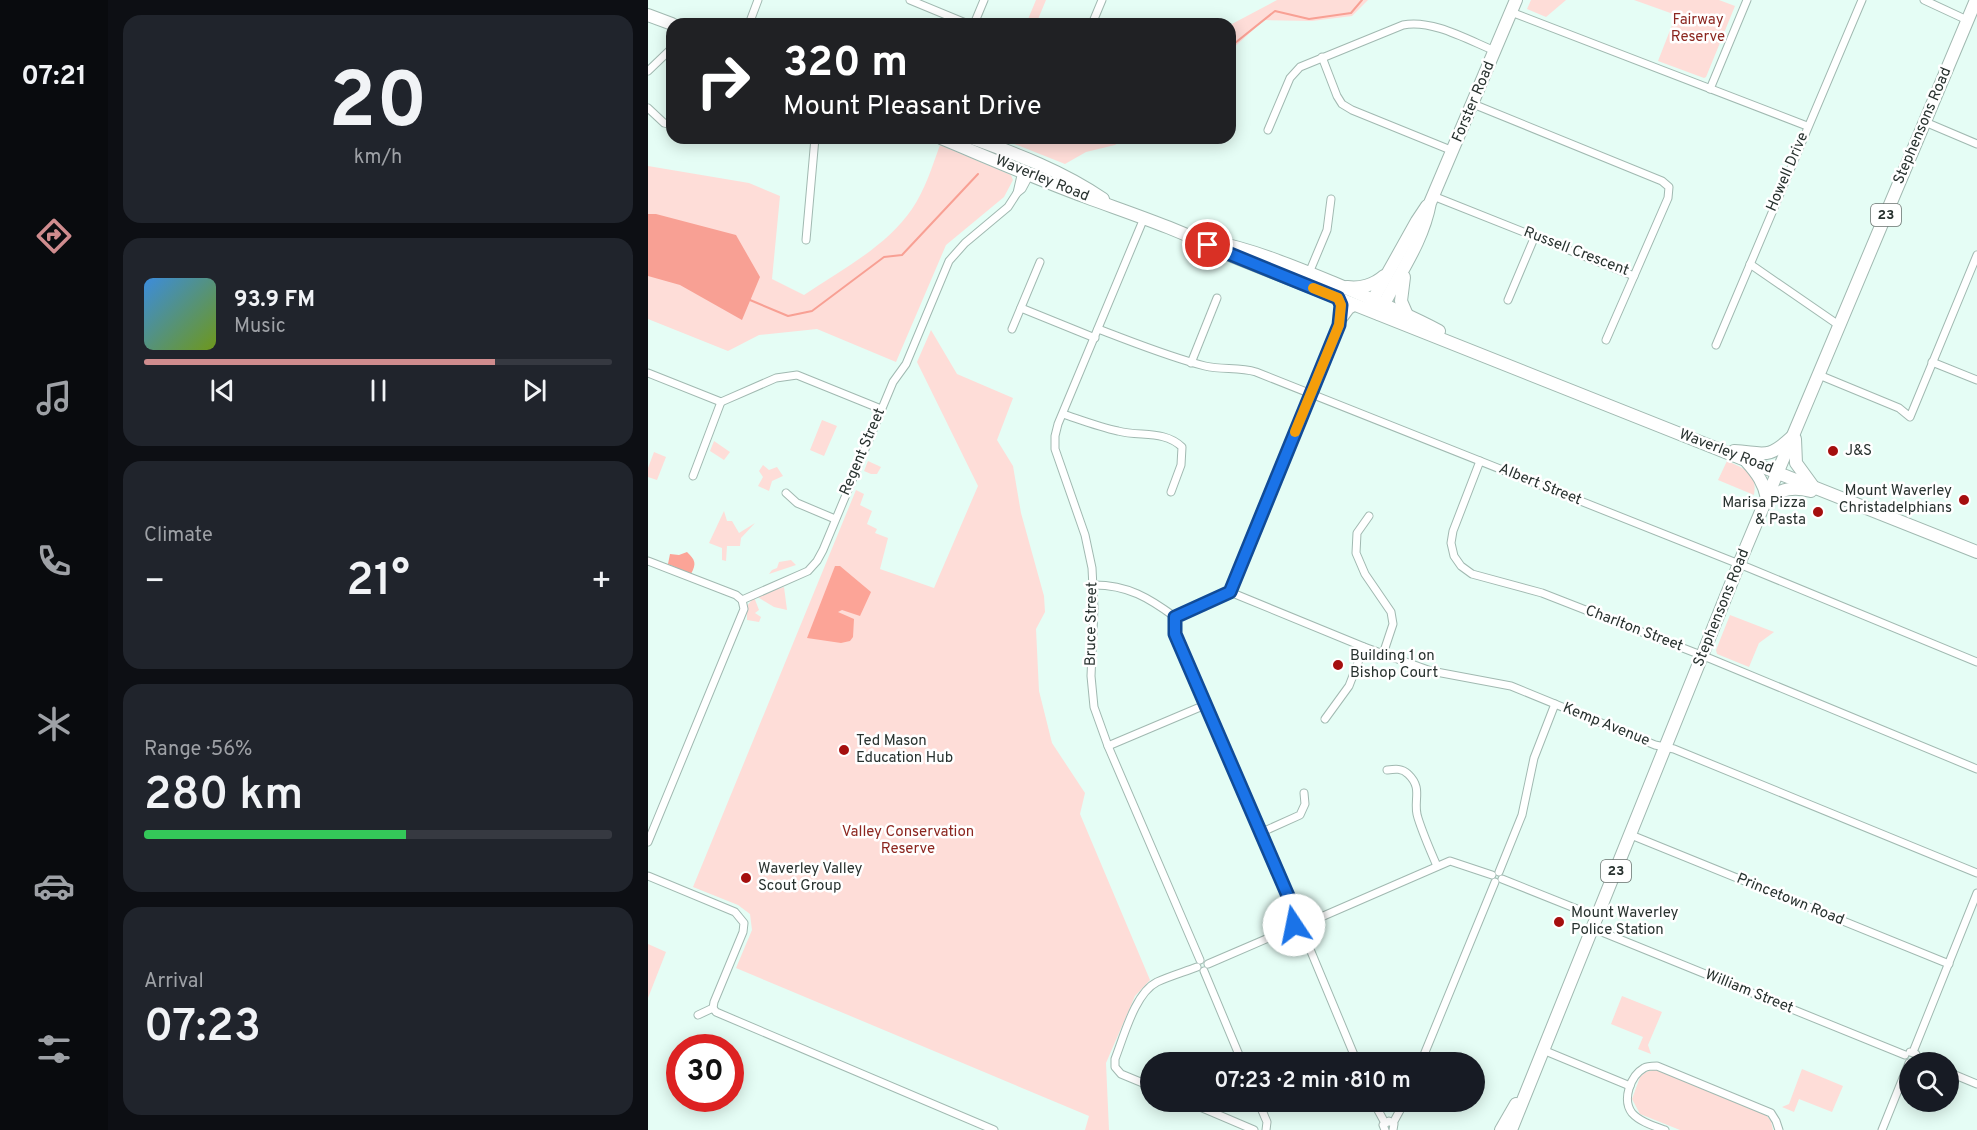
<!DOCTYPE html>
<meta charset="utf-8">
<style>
:root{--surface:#171b24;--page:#20242c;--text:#f1f3f6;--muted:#9ea1a6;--line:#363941;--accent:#cf8c8e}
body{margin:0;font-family:Overpass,sans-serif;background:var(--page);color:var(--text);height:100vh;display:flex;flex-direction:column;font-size:22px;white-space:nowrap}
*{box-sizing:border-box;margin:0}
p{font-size:20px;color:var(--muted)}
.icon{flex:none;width:33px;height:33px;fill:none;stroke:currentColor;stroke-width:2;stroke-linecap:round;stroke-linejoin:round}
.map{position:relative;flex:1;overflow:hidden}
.side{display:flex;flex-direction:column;gap:15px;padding:15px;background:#0d0f14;width:540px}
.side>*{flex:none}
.hud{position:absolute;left:18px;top:18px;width:570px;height:126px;border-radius:18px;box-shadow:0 3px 15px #0003;background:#202124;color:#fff;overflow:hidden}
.fabs{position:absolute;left:1251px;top:1052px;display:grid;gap:12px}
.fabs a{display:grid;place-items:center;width:60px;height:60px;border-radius:50%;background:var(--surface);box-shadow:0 3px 15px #0003;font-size:30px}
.speed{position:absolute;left:18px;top:1034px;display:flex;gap:12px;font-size:30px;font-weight:700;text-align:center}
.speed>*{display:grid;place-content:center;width:78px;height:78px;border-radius:50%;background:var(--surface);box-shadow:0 3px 15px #0003;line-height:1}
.speed .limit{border:9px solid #d22;background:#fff;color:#111}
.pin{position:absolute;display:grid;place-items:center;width:51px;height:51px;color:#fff;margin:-26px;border:3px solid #fff;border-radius:50%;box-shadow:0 2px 6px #0007}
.me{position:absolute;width:66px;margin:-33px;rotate:349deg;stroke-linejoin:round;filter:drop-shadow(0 0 4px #0008)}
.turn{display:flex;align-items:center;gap:21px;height:126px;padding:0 18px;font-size:27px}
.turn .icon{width:78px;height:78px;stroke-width:2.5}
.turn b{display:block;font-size:42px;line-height:51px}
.big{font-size:45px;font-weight:600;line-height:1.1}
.side .tile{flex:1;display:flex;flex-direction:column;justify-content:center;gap:9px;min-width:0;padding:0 21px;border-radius:18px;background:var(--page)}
.side .dial{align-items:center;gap:0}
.dial b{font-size:78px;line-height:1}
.song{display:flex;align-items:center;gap:18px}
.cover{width:72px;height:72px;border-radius:9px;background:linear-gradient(135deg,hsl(210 70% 55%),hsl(80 70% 35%))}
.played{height:6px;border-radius:3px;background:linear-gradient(90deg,var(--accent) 75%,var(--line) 75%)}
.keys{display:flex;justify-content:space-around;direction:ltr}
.heat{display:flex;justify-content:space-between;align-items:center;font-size:33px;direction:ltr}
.charge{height:9px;border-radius:4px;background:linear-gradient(90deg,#34c759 56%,var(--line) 0)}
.trip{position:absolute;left:492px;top:1052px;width:345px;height:60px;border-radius:30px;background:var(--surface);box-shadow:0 3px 15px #0003;font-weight:600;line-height:60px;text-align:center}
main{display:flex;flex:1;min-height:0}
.menu{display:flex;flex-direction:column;width:108px;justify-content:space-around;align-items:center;background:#090b0e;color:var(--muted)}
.menu .icon{width:42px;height:42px}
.menu .selected{color:var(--accent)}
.menu b{font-size:27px;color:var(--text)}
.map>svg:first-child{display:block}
.green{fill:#feddd8}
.forest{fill:#fca497}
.water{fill:#f8a094}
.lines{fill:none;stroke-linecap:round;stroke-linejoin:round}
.stream{stroke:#f8a094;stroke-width:2}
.minor-casing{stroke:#a1b9b1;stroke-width:9}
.primary-casing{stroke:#a1b9b1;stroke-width:14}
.minor{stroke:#fff;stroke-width:7}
.primary{stroke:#fff;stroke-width:12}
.route-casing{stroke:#114b97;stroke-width:15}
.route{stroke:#1a73e8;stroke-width:10}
.slow{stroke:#f59e0b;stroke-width:10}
.poi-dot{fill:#a50f0e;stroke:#fff;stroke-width:2}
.labels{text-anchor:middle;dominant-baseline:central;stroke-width:5;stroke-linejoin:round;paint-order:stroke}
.shield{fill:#fff;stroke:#68706d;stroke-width:1.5}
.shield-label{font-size:14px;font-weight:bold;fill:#28322f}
.park-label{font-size:15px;fill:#8c2720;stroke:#fff}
.street-label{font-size:15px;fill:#28322f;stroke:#fff}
.poi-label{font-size:15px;fill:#28322f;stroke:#fff;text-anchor:start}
</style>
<main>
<nav class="menu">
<b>07:21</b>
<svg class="icon selected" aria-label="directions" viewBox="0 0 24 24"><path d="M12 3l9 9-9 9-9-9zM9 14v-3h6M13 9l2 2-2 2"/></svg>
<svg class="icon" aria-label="music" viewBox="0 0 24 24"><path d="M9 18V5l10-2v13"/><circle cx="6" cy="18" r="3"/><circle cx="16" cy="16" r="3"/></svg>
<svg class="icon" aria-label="phone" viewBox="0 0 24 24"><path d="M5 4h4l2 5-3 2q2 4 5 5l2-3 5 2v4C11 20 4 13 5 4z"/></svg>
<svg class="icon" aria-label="climate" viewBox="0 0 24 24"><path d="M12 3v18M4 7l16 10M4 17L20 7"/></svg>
<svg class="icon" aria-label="car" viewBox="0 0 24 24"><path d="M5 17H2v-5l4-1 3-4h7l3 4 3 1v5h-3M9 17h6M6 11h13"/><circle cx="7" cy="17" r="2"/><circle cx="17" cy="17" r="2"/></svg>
<svg class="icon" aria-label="filters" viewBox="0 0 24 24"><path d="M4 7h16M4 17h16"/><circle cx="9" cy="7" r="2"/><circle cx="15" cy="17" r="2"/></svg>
</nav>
<section class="side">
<div class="tile dial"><b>20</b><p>km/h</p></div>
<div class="tile">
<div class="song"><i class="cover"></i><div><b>93.9 FM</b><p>Music</p></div></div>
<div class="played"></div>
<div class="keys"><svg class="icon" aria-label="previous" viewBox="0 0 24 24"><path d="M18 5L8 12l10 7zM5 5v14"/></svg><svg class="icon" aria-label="pause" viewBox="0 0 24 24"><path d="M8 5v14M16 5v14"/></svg><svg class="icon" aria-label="next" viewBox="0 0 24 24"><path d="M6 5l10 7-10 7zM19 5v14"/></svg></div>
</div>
<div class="tile"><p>Climate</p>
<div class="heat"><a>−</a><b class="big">21°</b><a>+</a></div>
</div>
<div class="tile"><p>Range · 56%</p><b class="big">280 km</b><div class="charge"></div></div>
<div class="tile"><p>Arrival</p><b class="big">07:23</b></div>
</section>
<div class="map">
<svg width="1329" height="1130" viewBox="0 0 1329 1130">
<rect width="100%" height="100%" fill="#e5fdf5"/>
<g class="green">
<path d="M388,0H398L388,24H378Z"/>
<path d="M629,0H720L704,16L664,21L616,20L582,51V25Z"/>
<path d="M883,0H918L898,17L879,9Z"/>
<path d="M986,0H1071L1087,6L1058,77L1056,78L1010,61L1028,15Z"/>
<path d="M366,138H477L467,145L438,152L417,164L364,143Z"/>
<path d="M292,145L363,175L365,180L356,197L298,245L248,362L169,329L111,335L80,351L0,319V166L101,183L132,196L124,279L156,295C193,270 238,247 264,209C277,190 284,167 292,145Z"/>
<path d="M283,330L309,374L365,398L349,440L365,466L373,513L396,596L397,612L388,629L391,691L404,743L437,793L432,814L502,980L487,996L458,1063L461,1130H437L441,1116L88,968L104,930L102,914L90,905L45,887L208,490L216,494L212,505L224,511L219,524L229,529L227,533L240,538L232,569L286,588L330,486L269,362Z"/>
<path d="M174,420L189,426L176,456L162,450Z"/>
<path d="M66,441L82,452L76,460L62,451Z"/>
<path d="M6,452L18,457L9,480L0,477V468Z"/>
<path d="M220,461L233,467L229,474H223L216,471Z"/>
<path d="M1079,461C1097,469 1110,473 1106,495L1070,480Z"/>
<path d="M115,465L121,470L129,467L135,476L124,481L121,491L110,486L115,477L111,471Z"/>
<path d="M76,511L79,521H84L91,533L107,523L93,538L92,546H79L78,561L74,560V548L61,543Z"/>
<path d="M143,560L148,565L121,574L124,570L129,568L131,562Z"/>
<path d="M136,587L139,610L126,607L108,596Z"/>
<path d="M106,597L111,610L107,613L113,617L111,622L99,620V606Z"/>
<path d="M1082,615L1126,632L1111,643L1101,667L1069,654L1068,650Z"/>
<path d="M0,944L18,952L0,998Z"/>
<path d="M974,996L1014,1012L1000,1045L1003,1054L990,1049L995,1037L963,1024Z"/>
<path d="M1008,1069L1118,1115L1123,1121L1125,1130H1032L992,1114L984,1099L992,1077L998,1072Z"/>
<path d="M1154,1069L1195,1086L1184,1112L1151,1099L1146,1112L1134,1107L1141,1104Z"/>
</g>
<g class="forest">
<path d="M39,552C47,560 49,563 43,574L20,564L22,554L31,555Z"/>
<path d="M187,566H192L223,592L212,616L194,610L190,612L206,619L205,637L202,641L193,643L159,638Z"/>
</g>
<path class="water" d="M0,214H8L88,235L112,277L94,320L32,285L0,276Z"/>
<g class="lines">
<g class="stream">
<path d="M582,47L627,11L661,19L703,13L714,0"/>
<path d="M396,142L424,138L464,140L467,138"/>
<path d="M102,300L140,316L164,311L236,257L254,255L330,174"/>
</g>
<defs>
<g id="minor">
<path d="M262,0L320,24"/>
<path d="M1276,0L1319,20"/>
<path d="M863,12L1159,126"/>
<path d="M101,24L110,0"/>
<path d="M326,24L336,0"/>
<path d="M444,24L454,0"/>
<path d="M674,57L689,96L694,104L704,110L805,151"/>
<path d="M0,71L24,48"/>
<path d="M1062,89L1099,0"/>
<path d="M0,108L16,123L24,125"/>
<path d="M1277,122L1329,144"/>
<path d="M620,130L642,78L652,67L755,25C784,19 820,40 847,51"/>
<path d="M369,193L374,171"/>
<path d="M785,196L986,276L1020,198L1021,187L1014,181L825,104"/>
<path d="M496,218L410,424L407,436V449L437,535L444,568L446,608L443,676L446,707L460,746L552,960"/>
<path d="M158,240L167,138"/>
<path d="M1102,264L1192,326"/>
<path d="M661,273L679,230L683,199"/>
<path d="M690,299L693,305L691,323"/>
<path d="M860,300L887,236"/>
<path d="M373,308L447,338"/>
<path d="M364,329L392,262"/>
<path d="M450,329C485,342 521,357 557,366C574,370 591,367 608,372L1101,568L1329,662"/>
<path d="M958,340L986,276"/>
<path d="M1068,345L1214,0"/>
<path d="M1284,362L1329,380"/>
<path d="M543,363L569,298"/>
<path d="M0,373L73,402L128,378L149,375L233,409"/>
<path d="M1171,375L1251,408L1262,417L1329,255"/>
<path d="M415,414C433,420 451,427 470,431C493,437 516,430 534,447L533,465L523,492"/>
<path d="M832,461L805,531L803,543L806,556L813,566L824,574L894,593L1063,659L1329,769"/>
<path d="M45,476L73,402"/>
<path d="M138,493L149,503L187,519"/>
<path d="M721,516L709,533L708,553L717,574L743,612L745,624L735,654"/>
<path d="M0,561L88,595L94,600L160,571L169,561L175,550L245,382L258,364L301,261L317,243L360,207L369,193L374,189L382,174"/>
<path d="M446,585C480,585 501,598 527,617"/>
<path d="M582,592L716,647L783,671L863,686L1007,745L1026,749L1329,873"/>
<path d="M527,617L582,592L691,325L702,310L709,306"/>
<path d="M527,617V634L650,919"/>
<path d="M677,719L701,686L716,647"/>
<path d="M460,746L557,705"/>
<path d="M739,770C747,769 754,768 760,774C776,789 764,801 770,818C775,834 782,850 789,866"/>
<path d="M612,833L652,815L657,804L656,793"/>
<path d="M983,835L1301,964"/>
<path d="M0,842L96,609L94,600"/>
<path d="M851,872L874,815L886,758L907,704"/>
<path d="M0,876L87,912L96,923L95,932L66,1002L65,1008L68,1012L346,1130"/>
<path d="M854,879L949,917"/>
<path d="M657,924L802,861L844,875"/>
<path d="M944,928L1257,1055"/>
<path d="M654,930L709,1062"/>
<path d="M560,964L646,927"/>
<path d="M556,971L594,1062"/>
<path d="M50,1015L65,1008"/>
<path d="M895,1050L982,1086"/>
<path d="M1262,1052L1268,1054L1269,1058L1266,1062"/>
<path d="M1265,1052L1329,893"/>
<path d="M773,1062L847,882"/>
<path d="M1300,1072L1329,1084"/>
<path d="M502,1086L473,1074L467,1067V1059C476,1036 487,993 509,982C522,976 536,972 549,967"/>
<path d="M538,1101L606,1130"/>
<path d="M610,1101L619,1122L618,1130"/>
<path d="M725,1101L737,1123"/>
<path d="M745,1123L757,1101"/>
<path d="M737,1130L735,1125L741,1121L746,1124L745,1130"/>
<path d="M1017,1130C1006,1126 992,1122 984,1113C974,1100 982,1076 996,1068C999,1066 1005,1066 1009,1066L1123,1113L1128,1121L1131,1130"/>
<path d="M1234,1130L1261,1063"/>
</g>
<g id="primary">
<path d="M0,15L24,24"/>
<path d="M293,138C341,158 389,179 438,197C484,214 531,229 574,252L1329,552"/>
<path d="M324,138C369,154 416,172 455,199"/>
<path d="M562,241C603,249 642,265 681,281C719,297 755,312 791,331"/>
<path d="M756,277L753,301L759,315"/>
<path d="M699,287C712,289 726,285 736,276"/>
<path d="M722,305L769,221L779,206"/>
<path d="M731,314C749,276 774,245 782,203L868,0"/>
<path d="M1147,439L1148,463L1164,485"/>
<path d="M1086,451C1117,453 1119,460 1144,437"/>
<path d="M1099,462C1109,473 1116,483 1119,498"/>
<path d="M1119,499C1134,489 1145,486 1163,491"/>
<path d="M853,1130L868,1104"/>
<path d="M863,1130L1091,564L1328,0"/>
</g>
</defs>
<use href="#minor" class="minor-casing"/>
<use href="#primary" class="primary-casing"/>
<use href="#minor" class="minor"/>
<use href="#primary" class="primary"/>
</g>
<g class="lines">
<defs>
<path id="route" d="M560,245L690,298L693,305L691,325L582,592L527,617V634L650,919L646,925"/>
</defs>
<use href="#route" class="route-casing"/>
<use href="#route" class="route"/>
<path class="slow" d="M647,432L691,325L693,305L690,298L665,288"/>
</g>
<g class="poi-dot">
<circle cx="1185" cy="451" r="6"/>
<circle cx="1316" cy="500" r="6"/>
<circle cx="1170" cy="512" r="6"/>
<circle cx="690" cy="665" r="6"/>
<circle cx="196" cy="750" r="6"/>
<circle cx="98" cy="878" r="6"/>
<circle cx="911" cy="922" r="6"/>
</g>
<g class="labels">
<g class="shield">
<rect x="1223" y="204" width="30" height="22" rx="4.5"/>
<rect x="953" y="860" width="30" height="22" rx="4.5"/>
</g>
<g class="shield-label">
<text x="1238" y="215">23</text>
<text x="968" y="871">23</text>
</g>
<g class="park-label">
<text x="1050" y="20">Fairway<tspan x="1050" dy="17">Reserve</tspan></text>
<text x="260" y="832">Valley Conservation<tspan x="260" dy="17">Reserve</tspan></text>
</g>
<g class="street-label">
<text transform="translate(826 102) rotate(-67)">Forster Road</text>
<text transform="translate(1275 126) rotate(-67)">Stephensons Road</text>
<text transform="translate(1140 172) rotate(-67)">Howell Drive</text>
<text transform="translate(394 179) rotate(22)">Waverley Road</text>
<text transform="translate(928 252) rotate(21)">Russell Crescent</text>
<text transform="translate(215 452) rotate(-67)">Regent Street</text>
<text transform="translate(1078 452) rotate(21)">Waverley Road</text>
<text transform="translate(892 485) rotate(22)">Albert Street</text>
<text transform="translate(1074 608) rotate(-68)">Stephensons Road</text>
<text transform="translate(444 624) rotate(-89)">Bruce Street</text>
<text transform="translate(986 629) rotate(21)">Charlton Street</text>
<text transform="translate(958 725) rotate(22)">Kemp Avenue</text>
<text transform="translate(1142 900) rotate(22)">Princetown Road</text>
<text transform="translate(1101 992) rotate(22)">William Street</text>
</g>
<g class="poi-label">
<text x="1197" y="451">J&amp;S</text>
<text x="1304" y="491" text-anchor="end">Mount Waverley<tspan x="1304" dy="17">Christadelphians</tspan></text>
<text x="1158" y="503" text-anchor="end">Marisa Pizza<tspan x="1158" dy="17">&amp; Pasta</tspan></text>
<text x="702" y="656">Building 1 on<tspan x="702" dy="17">Bishop Court</tspan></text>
<text x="208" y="741">Ted Mason<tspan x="208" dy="17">Education Hub</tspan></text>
<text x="110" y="869">Waverley Valley<tspan x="110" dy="17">Scout Group</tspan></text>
<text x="923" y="913">Mount Waverley<tspan x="923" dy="17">Police Station</tspan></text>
</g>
</g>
</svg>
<div class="fabs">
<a><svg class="icon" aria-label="search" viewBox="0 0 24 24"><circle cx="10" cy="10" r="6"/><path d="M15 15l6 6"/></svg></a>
</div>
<div class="speed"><div class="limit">30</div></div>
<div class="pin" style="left:560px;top:245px;background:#d93025"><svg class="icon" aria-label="arrive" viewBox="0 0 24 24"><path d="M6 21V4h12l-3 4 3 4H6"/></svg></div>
<svg class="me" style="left:646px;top:925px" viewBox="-20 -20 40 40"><circle r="19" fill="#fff"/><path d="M0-13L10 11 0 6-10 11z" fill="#1a73e8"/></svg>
<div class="trip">07:23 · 2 min · 810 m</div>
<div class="hud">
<div class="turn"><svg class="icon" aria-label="right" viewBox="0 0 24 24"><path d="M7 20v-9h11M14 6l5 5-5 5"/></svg><div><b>320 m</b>Mount Pleasant Drive</div></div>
</div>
</div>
</main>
